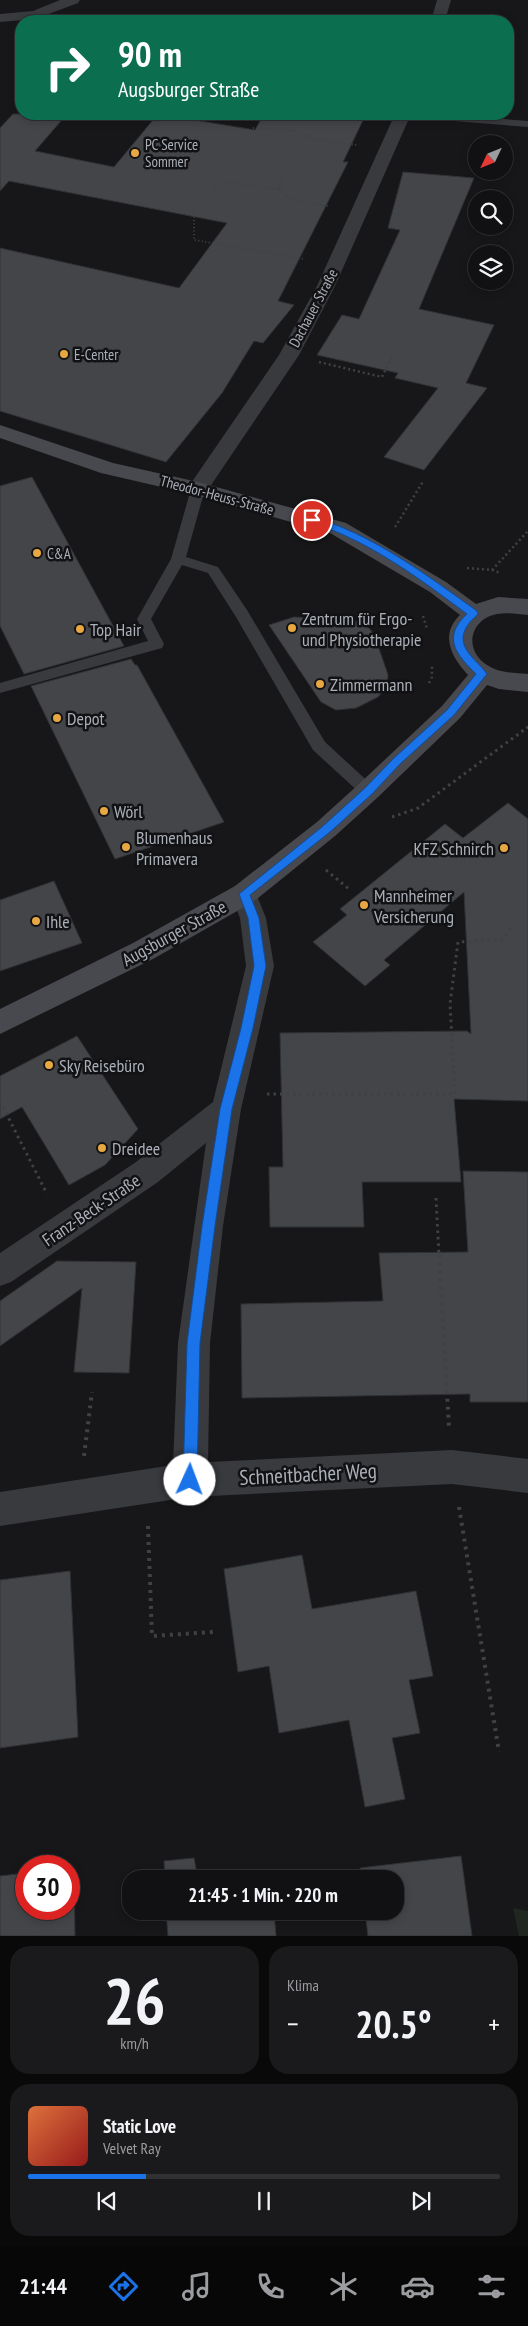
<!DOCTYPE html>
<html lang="de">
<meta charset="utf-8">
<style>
:root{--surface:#111113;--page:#1a1a1c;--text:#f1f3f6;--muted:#9c9da0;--line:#303133;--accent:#1a73e8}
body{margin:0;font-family:"PT Sans Narrow",sans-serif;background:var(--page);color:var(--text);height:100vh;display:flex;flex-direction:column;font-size:19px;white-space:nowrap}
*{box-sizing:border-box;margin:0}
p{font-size:16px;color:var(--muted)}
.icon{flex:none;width:28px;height:28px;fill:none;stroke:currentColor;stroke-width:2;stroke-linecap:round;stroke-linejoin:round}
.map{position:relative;height:1936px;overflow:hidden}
.details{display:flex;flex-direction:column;gap:10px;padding:10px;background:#09090a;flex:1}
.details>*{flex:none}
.banner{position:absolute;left:15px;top:15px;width:499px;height:105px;border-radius:20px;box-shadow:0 2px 8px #0003,0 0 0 1px var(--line);background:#0b6e4f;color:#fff;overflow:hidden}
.needle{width:32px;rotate:227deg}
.controls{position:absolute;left:468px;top:135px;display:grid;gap:10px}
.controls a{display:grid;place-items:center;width:45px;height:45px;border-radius:50%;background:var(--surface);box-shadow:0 2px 8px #0003,0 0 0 1px var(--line);font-size:25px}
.speed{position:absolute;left:15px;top:1855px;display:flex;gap:10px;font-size:25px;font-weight:700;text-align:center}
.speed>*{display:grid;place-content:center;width:65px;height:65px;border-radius:50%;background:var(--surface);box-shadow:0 2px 8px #0003,0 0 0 1px var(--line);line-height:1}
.speed .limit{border:8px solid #d22;background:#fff;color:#111}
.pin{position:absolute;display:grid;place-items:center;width:42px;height:42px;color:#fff;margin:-21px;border:2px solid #fff;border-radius:50%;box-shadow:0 1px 5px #0007}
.me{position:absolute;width:55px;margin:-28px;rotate:2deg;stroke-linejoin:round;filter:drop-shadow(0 0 4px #0008)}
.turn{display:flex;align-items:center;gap:18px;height:105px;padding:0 20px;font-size:22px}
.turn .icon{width:65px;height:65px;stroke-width:2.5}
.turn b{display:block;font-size:35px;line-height:42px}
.big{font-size:38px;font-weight:600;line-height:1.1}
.details .card{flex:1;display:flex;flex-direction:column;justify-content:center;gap:8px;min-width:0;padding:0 18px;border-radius:20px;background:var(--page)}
.details .dial{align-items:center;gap:0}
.dial b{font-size:65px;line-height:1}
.song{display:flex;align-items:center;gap:15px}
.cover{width:60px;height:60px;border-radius:8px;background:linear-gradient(135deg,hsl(20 70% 55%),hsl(0 70% 35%))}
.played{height:5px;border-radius:2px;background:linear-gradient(90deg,var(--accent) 25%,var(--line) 25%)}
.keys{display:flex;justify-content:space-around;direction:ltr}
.heat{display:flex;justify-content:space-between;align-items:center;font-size:28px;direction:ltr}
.details .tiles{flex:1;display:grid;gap:10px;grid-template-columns:1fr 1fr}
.card:last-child{grid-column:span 2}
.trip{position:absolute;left:122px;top:1870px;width:282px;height:50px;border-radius:20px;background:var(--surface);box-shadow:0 2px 8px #0003,0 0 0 1px var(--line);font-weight:600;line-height:50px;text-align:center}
.tabs{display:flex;height:80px;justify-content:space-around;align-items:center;background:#070708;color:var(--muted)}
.tabs .icon{width:35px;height:35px}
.tabs .on{color:var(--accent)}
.tabs b{font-size:22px;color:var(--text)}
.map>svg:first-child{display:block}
.green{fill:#1f2720}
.building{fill:#444549;stroke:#313235}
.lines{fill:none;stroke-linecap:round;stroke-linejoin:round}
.path-far3{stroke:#3f4145;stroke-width:2;stroke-dasharray:1 2.5;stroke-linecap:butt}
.path-far2{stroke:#3f4145;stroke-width:2.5;stroke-dasharray:2 3;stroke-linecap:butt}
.path-far1{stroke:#3f4145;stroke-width:3;stroke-dasharray:2.5 4;stroke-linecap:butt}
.path{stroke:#3f4145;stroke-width:4;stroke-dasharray:3 5;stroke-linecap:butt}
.lane{fill:#383a3e;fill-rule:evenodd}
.street{fill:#383a3e;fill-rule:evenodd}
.secondary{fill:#47494e;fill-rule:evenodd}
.route{fill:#1a73e8;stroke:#114b97}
.poi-dot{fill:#e7a842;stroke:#121214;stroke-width:2}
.labels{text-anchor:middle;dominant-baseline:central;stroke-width:5;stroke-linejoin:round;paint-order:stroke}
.far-poi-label{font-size:15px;fill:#aaafb8;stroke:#121214;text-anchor:start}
.far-street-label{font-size:15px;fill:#aaafb8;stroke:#121214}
.poi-label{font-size:18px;fill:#aaafb8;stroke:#121214;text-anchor:start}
.street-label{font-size:18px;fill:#aaafb8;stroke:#121214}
.near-street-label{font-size:21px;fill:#aaafb8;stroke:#121214}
</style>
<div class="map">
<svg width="528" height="1936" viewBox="0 0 528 1936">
<rect width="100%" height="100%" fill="#171719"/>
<path class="green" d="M513,1908L528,1911V1936H519Z"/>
<g class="building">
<path d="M13,114H67L35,151L114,167L158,114L255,130L264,114H366L343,162H348L278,301L294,305L263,343L254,341L222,393L166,462L0,411V248L179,288L227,223L9,181L0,191V128Z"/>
<path d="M403,172L474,178L419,309L494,325L466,383L487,388L424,470L384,457L438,388L395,378L398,373L317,355L342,315L359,319L400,230L388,228Z"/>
<path d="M32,477L124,646L24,674L0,626V486Z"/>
<path d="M294,617L353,620L367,626L374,634L388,675L387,686L378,697L356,708L336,710L321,702L269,625Z"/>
<path d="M131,659L135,665H137L224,822L115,859L31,686Z"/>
<path d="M508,803L528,819V1101L454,1099L461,1182H362L364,1227H270L269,1167H283L280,1033L467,1031L471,1034L464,892L384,960L390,965L365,986L313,942L347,915L340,909L445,824L463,838Z"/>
<path d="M54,881L82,943L0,971V900Z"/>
<path d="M77,1036L138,1129L105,1165L69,1185L22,1107L0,1119V1076Z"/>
<path d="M463,1171L528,1172V1402H470V1394L242,1398L241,1304L383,1301L379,1253L468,1252Z"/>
<path d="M57,1261L136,1262L129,1373L74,1372L82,1288L0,1346V1301Z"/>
<path d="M302,1555L312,1609L416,1591L433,1676L409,1680L420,1733L392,1738L405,1799L365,1807L349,1720L279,1733L269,1666L238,1672L224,1569Z"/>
<path d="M70,1571L78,1737L0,1748V1580Z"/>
<path d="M461,1856L472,1936H368L365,1911H396V1879H361L360,1868Z"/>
<path d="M194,1858L198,1879H165L164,1861Z"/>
<path d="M74,1868L75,1936H0V1876L26,1873V1909H69V1869Z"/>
<path d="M166,1911H274L276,1936H168Z"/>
</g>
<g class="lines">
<g class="path-far3">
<path d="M253,128L297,131L310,139L357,145"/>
<path d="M283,178L279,189L223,182L194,208V240L304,259"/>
<path d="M279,189L291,200L328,206"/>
</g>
<g class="path-far2">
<path d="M319,362L382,377L393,354"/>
<path d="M395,527L424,480"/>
<path d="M467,568L492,570L500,573"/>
<path d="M492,570L528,531"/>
<path d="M423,616L427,629"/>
<path d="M429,683L432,677V665"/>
<path d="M526,728L528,727"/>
</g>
<g class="path-far1">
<path d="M392,817L418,808L528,727"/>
<path d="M326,870L349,889"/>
<path d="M267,1094H455L450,1004L458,942L501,940L511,928"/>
<path d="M0,1101L47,1194"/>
<path d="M436,1198L439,1256"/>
</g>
<g class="path">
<path d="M439,1255L449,1427"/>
<path d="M84,1456L92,1392"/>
<path d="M459,1507L499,1752"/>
<path d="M148,1526L152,1636L214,1632"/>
</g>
<g class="lane">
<path d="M398,114H439L528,121V127L403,117Z"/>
<path d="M198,485L205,489L186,557L218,567L247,610L325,742L374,787L376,791L374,795L368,797L362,795L313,750L236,617L208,573L182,565L151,619L164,644L162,648L0,693V683L148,641L137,619L171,559L191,489Z"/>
</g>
<g class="street">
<path d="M60,0H80L78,3L35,19L0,22V14L33,11Z"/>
<path d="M437,0H451L445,21H431Z"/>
<path d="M395,114H411L335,286L299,355L205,494L198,496L191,494L187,489L279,355L317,286Z"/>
<path d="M244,883L253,886L266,918L274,966L241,1109L223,1226L210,1343L208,1462L452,1450L528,1459V1493L452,1484L190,1497L0,1526V1492L173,1465L178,1343L206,1143L158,1182L11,1282L0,1286V1253L136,1162L213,1102L246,966L240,918L231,894L235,886Z"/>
</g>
<path class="secondary" d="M0,425L113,463L198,482L346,523L446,582L476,604L498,597L528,599V615C518,614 506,612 497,614C470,619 463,650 487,665C499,673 514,673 528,674V692L499,689L487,685L460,718L377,798L335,836L253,902L153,959L0,1034V1009L133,943L235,886L317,822L359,784L442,706L468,675C452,658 439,635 460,615L430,592L330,533L196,495L101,473L0,438Z"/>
</g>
<path class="route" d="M312,517C371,533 428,576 477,611L478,614C476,617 472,619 470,622C451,646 476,658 487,674L454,715L400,764L372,794L330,832L250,895L259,918L266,966L253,1028L232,1109L215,1226L200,1343L197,1480L195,1485L190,1487L185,1485L183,1480L187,1343L202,1226L220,1109L241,1028L254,966L248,918L239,894L322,827L365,788L393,759L447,710L476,674C457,655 441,638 467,614C420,579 367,539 309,522V518Z"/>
<g class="poi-dot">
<circle cx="135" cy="153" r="5"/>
<circle cx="64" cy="354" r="5"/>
<circle cx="37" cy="553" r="5"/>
<circle cx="292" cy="628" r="5"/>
<circle cx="80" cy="629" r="5"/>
<circle cx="320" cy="684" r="5"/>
<circle cx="57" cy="718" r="5"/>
<circle cx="104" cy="811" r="5"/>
<circle cx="126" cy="847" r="5"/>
<circle cx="504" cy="848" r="5"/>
<circle cx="364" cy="905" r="5"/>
<circle cx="36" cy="921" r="5"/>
<circle cx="49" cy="1065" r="5"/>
<circle cx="102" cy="1148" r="5"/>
</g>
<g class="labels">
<g class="far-poi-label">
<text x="145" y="144">PC Service<tspan x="145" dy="17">Sommer</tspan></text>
<text x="74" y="354">E-Center</text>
<text x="47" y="553">C&amp;A</text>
</g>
<g class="far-street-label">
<text transform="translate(313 308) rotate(-62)">Dachauer Straße</text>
<text transform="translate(217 495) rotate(15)">Theodor-Heuss-Straße</text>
</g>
<g class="poi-label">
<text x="302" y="618">Zentrum für Ergo-<tspan x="302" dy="21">und Physiotherapie</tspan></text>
<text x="90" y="629">Top Hair</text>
<text x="330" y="684">Zimmermann</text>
<text x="67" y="718">Depot</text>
<text x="114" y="811">Wörl</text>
<text x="136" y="837">Blumenhaus<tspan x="136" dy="21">Primavera</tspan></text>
<text x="494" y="848" text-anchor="end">KFZ Schnirch</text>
<text x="374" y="895">Mannheimer<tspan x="374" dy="21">Versicherung</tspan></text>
<text x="46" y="921">Ihle</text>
<text x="59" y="1065">Sky Reisebüro</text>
<text x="112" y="1148">Dreidee</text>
</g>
<g class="street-label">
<text transform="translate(174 933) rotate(-29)">Augsburger Straße</text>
<text transform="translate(91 1210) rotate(-34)">Franz-Beck-Straße</text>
</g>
<g class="near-street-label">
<text transform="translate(308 1474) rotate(-3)">Schneitbacher Weg</text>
</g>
</g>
</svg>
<div class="controls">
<a><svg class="needle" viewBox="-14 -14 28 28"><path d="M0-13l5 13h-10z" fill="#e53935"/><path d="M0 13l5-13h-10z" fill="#9c9da0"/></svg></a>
<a><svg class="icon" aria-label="search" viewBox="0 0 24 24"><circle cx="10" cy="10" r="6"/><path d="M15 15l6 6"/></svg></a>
<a><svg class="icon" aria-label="layers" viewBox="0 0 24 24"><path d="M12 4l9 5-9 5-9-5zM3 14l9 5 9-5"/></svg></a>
</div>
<div class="speed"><div class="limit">30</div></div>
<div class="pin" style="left:312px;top:520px;background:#d93025"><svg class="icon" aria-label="arrive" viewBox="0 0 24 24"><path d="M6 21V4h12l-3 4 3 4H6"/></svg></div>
<svg class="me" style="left:190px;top:1480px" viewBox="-20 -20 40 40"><circle r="19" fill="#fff"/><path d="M0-13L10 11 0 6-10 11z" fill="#1a73e8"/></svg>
<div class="trip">21:45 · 1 Min. · 220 m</div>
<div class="banner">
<div class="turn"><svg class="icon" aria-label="right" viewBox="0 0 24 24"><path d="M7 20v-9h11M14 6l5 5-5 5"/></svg><div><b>90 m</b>Augsburger Straße</div></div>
</div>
</div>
<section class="details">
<div class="tiles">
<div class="card dial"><b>26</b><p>km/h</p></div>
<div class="card"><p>Klima</p>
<div class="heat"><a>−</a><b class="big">20.5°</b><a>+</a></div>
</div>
<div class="card">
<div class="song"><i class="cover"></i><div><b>Static Love</b><p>Velvet Ray</p></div></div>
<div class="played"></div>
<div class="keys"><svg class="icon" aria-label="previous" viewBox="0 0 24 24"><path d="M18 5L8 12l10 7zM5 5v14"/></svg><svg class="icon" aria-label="pause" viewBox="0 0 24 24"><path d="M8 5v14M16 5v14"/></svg><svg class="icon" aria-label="next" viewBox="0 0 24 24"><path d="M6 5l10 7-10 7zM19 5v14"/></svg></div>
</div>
</div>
</section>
<nav class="tabs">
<b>21:44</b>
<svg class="icon on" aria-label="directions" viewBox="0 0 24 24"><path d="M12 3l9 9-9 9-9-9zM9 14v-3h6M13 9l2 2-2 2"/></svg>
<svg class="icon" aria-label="music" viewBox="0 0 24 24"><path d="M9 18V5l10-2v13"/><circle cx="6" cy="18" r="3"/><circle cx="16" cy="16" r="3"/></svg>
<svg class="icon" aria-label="phone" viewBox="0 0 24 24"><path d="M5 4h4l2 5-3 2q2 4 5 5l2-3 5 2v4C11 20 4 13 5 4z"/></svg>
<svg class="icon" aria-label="climate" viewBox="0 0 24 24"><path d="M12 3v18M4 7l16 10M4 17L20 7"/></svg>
<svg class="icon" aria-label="car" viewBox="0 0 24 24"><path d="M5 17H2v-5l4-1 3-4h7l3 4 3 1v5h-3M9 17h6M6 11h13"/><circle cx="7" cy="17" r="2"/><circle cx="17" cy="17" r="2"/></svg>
<svg class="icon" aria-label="filters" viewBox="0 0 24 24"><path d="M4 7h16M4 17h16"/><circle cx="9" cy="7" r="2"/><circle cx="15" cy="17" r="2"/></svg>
</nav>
